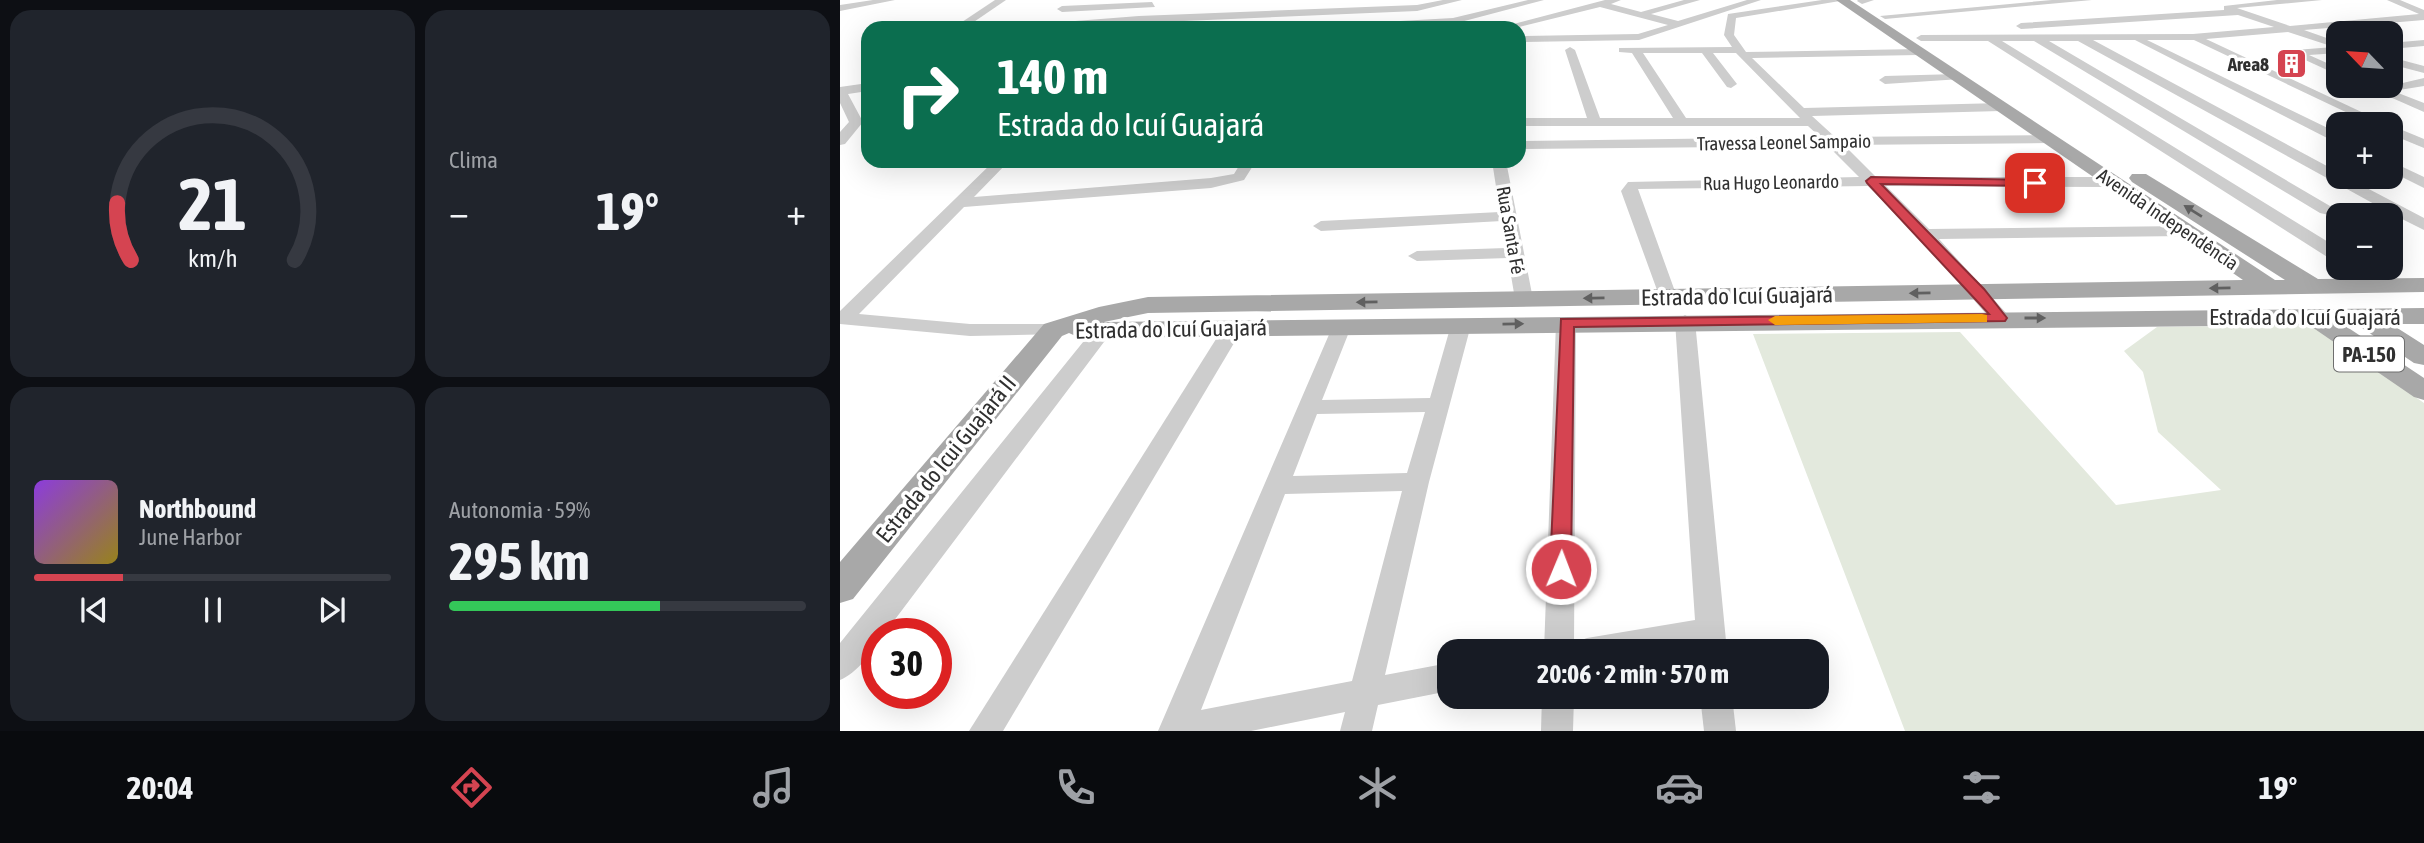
<!DOCTYPE html>
<html lang="pt">
<meta charset="utf-8">
<style>
:root{--surface:#171b24;--page:#20242c;--text:#f1f3f6;--muted:#9ea1a6;--line:#363941;--accent:#d54451}
body{margin:0;font-family:"Asap Condensed",sans-serif;background:var(--page);color:var(--text);height:100vh;display:flex;flex-direction:column;font-size:26px;white-space:nowrap}
*{box-sizing:border-box;margin:0}
p{font-size:23px;color:var(--muted)}
.icon{flex:none;width:38px;height:38px;fill:none;stroke:currentColor;stroke-width:2;stroke-linecap:round;stroke-linejoin:round}
.map{position:relative;flex:1;overflow:hidden}
.drawer{display:flex;flex-direction:column;gap:10px;padding:10px;background:#0d0f14;width:840px}
.drawer>*{flex:none}
.top-card{position:absolute;left:21px;top:21px;width:665px;height:147px;border-radius:21px;box-shadow:0 7px 28px #0002;background:#0b6e4f;color:#fff;overflow:hidden}
.needle{width:46px;rotate:295deg}
.buttons{position:absolute;left:1486px;top:21px;display:grid;gap:14px}
.buttons a{display:grid;place-items:center;width:77px;height:77px;border-radius:14px;background:var(--surface);box-shadow:0 7px 28px #0002;font-size:35px}
.speed{position:absolute;left:21px;top:618px;display:flex;gap:14px;font-size:35px;font-weight:700;text-align:center}
.speed>*{display:grid;place-content:center;width:91px;height:91px;border-radius:50%;background:var(--surface);box-shadow:0 7px 28px #0002;line-height:1}
.speed .limit{border:10px solid #d22;background:#fff;color:#111}
.pin{position:absolute;display:grid;place-items:center;width:60px;height:60px;color:#fff;margin:-30px;border-radius:14px;box-shadow:0 4px 10px #0006}
.me{position:absolute;width:77px;margin:-38px;rotate:1deg;stroke-linejoin:round;filter:drop-shadow(0 0 5px #0008)}
.turn{display:flex;align-items:center;gap:24px;height:147px;padding:0 21px;font-size:32px}
.turn .icon{width:91px;height:91px;stroke-width:2.5}
.turn b{display:block;font-size:49px;line-height:60px}
.big{font-size:52px;font-weight:700;line-height:1.1}
.drawer .widget{flex:1;display:flex;flex-direction:column;justify-content:center;gap:10px;min-width:0;padding:0 24px;border-radius:21px;background:var(--page)}
.drawer .dial{align-items:center;gap:0}
.dial svg{height:182px;overflow:visible;fill:none;stroke:var(--line);stroke-width:7;stroke-linecap:round;text-anchor:middle}
.dial text{fill:var(--text);stroke:none}
.song{display:flex;align-items:center;gap:21px}
.cover{width:84px;height:84px;border-radius:10px;background:linear-gradient(135deg,hsl(270 70% 55%),hsl(50 70% 35%))}
.played{height:7px;border-radius:4px;background:linear-gradient(90deg,var(--accent) 25%,var(--line) 25%)}
.keys{display:flex;justify-content:space-around;direction:ltr}
.heat{display:flex;justify-content:space-between;align-items:center;font-size:38px;direction:ltr}
.charge{height:10px;border-radius:5px;background:linear-gradient(90deg,#34c759 59%,var(--line) 0)}
.drawer .tiles{flex:1;display:grid;gap:10px;grid-template-columns:repeat(2,1fr)}
.trip{position:absolute;left:597px;top:639px;width:392px;height:70px;border-radius:21px;background:var(--surface);box-shadow:0 7px 28px #0002;font-weight:700;line-height:70px;text-align:center}
.dock{display:flex;height:112px;justify-content:space-around;align-items:center;background:#090b0e;color:var(--muted)}
.dock .icon{width:49px;height:49px}
.dock .on{color:var(--accent)}
.dock b{font-size:32px;color:var(--text)}
main{display:flex;flex:1;min-height:0}
.map>svg:first-child{display:block}
.green{fill:#e3e9dd}
.lines{fill:none;stroke-linecap:round;stroke-linejoin:round}
.minor{fill:#cdcdcd;fill-rule:evenodd}
.major{fill:#a8a8a8;fill-rule:evenodd}
.oneway{fill:#606060}
.route{fill:#d54451;stroke:#8a2c35;stroke-width:2}
.slow{fill:#f59e0b}
.labels{text-anchor:middle;dominant-baseline:central;stroke-width:7;stroke-linejoin:round;paint-order:stroke}
.far-poi-label{font-size:19px;font-weight:bold;fill:#303030;stroke:#fff;text-anchor:end}
.far-street-label{font-size:19px;fill:#303030;stroke:#fff}
.shield{fill:#fff;stroke:#6e6e6e;stroke-width:2}
.shield-label{font-size:21px;font-weight:bold;fill:#303030}
.street-label{font-size:23px;fill:#303030;stroke:#fff}
</style>
<main>
<section class="drawer">
<div class="tiles">
<div class="widget dial"><svg viewBox="0 0 100 80">
<path d="M14 69A42 42 0 1 1 86 69"/>
<path d="M14 69A42 42 0 0 1 8 44" stroke="#d54451"/>
<text x="50" y="56" font-size="32" font-weight="700">21</text>
<text x="50" y="72" font-size="11">km/h</text>
</svg></div>
<div class="widget"><p>Clima</p>
<div class="heat"><a>−</a><b class="big">19°</b><a>+</a></div>
</div>
<div class="widget">
<div class="song"><i class="cover"></i><div><b>Northbound</b><p>June Harbor</p></div></div>
<div class="played"></div>
<div class="keys"><svg class="icon" aria-label="previous" viewBox="0 0 24 24"><path d="M18 5L8 12l10 7zM5 5v14"/></svg><svg class="icon" aria-label="pause" viewBox="0 0 24 24"><path d="M8 5v14M16 5v14"/></svg><svg class="icon" aria-label="next" viewBox="0 0 24 24"><path d="M6 5l10 7-10 7zM19 5v14"/></svg></div>
</div>
<div class="widget"><p>Autonomia · 59%</p><b class="big">295 km</b><div class="charge"></div></div>
</div>
</section>
<div class="map">
<svg width="1584" height="731" viewBox="0 0 1584 731">
<rect width="100%" height="100%" fill="#fff"/>
<path class="green" d="M1471,325L1584,403V731H1065L913,334L1120,332L1276,505L1381,490L1318,432L1303,372L1284,351L1317,327Z"/>
<g class="lines">
<g class="minor">
<path d="M33,0H55L0,11V5Z"/>
<path d="M155,0H166L125,28H113Z"/>
<path d="M603,0H622L577,11L179,28L184,25L299,16L577,5Z"/>
<path d="M688,0H704L613,24L484,28L489,25L613,18Z"/>
<path d="M765,0H781L771,4L801,12L844,0H860L811,14L838,21L907,0H921L799,40L679,42V36L798,34L828,25L760,7L675,28H658Z"/>
<path d="M982,0H1006L896,18L894,35L906,52L1079,49L1084,52L1079,55L912,58L964,108L1161,103L1167,107L1161,111L972,116L995,137L1209,135L1216,139L1209,143L1004,145L1036,177H1273L1281,182L1273,187L1046,186L1089,229L1345,226L1353,231L1345,236L1099,239L1167,314L1170,318L1167,322H1153L1093,253L1028,186L798,189L837,297L835,301H821L781,191L788,182L1019,177L988,146L679,149V141L980,137L968,126H679V118H747L725,50L730,47L735,50L760,118H833L792,53L779,52V48L892,47L884,35L888,14ZM803,53H862L887,87L891,88L897,84L873,53H896L960,118H846Z"/>
<path d="M1034,0L1022,4L1017,1L1018,0Z"/>
<path d="M1212,0H1252L1045,19L1040,16Z"/>
<path d="M1437,0H1482L1397,8L1450,26L1579,14L1547,0H1560L1584,10V20L1464,30L1498,42V53L1469,55L1498,68V75L1450,53L1455,50L1494,47L1448,32L1366,39L1547,124H1531L1354,40H1307L1498,133V142L1493,141L1295,40H1253L1498,172V177H1506L1584,218V230L1552,214L1498,217L1480,213L1194,41H1162L1498,248V261L1492,260L1148,41H1081L1076,38L1081,35L1353,34L1434,27L1398,15L1181,29L1176,26L1181,23L1384,10V6ZM1209,41H1238L1536,205L1490,206Z"/>
<path d="M312,2L315,7L222,12L217,9L222,6Z"/>
<path d="M1584,40V46L1550,49V43Z"/>
<path d="M1550,57L1584,66V73L1550,64Z"/>
<path d="M1117,74L1121,75V79L1045,84L1039,80L1045,76Z"/>
<path d="M1584,78V86L1553,91L1584,103V112L1525,86H1550Z"/>
<path d="M28,83V91L8,94L23,122L5,144L0,145V132L9,122L0,103V87Z"/>
<path d="M1550,125L1584,139V148L1550,134Z"/>
<path d="M154,161H169L134,197L371,178L394,174L402,161H416L404,180L371,188L124,207L19,314L130,324H213L223,330L220,334L130,336L0,324V311Z"/>
<path d="M652,161H666L693,299L691,303L684,305L675,299L668,258L577,261L568,256L577,251L666,248L662,221L481,231L473,226L481,221L660,212Z"/>
<path d="M1550,161L1584,177V188L1550,171Z"/>
<path d="M1507,268H1528L1553,285L1544,291Z"/>
<path d="M845,315L855,321L887,651H857L856,645L821,651H704L716,323L726,317L736,323L734,646L736,642L747,638L855,620L835,321Z"/>
<path d="M621,319L631,325L589,482L545,675L609,663V691L538,705L532,731H500L505,712L411,731H318L494,323L501,321L511,327L482,400L590,398L611,325ZM585,412L567,473L453,476L477,414ZM562,491L512,681L361,710L445,494Z"/>
<path d="M393,322L403,328L163,731H129L383,328Z"/>
<path d="M263,324L273,330L270,334L44,634H37C37,651 15,674 0,680V643L256,326Z"/>
<path d="M702,696H734L733,731H701Z"/>
<path d="M860,696H892L896,731H864Z"/>
</g>
<path class="major" d="M996,0H1010L1435,280H1445L1292,182L1289,178L1292,174H1306L1478,279L1584,278V292L308,313L264,322L1584,308V324H1551L1584,345V365L1574,363L1516,324L1504,325L1584,378V400L1574,397L1469,325L240,338L229,333L222,336L13,599L0,603V562L204,324L259,307L308,297L1403,280Z"/>
</g>
<defs><path id="oneway-solid" d="M-6-.8H1V-3.2L6.5 0L1 3.2V.8H-6Z" transform="scale(1.75)"/></defs>
<g class="oneway">
<use href="#oneway-solid" transform="translate(1353 211) rotate(-148)"/>
<use href="#oneway-solid" transform="translate(1380 288) rotate(179)"/>
<use href="#oneway-solid" transform="translate(1080 293) rotate(179)"/>
<use href="#oneway-solid" transform="translate(754 298) rotate(179)"/>
<use href="#oneway-solid" transform="translate(527 302) rotate(179)"/>
<use href="#oneway-solid" transform="translate(1195 318)"/>
<use href="#oneway-solid" transform="translate(673 324) rotate(-1)"/>
</g>
<path class="route" d="M1031,177L1199,180L1201,183L1195,186L1041,184L1144,289L1167,318L1165,321L734,327L731,569L728,575H713L710,569L721,319L1149,314L1027,183L1026,181Z"/>
<path class="slow" d="M1142,314L1147,315V322L935,325L928,320L935,316Z"/>
<defs>
<symbol id="building-square" viewBox="-11 -11 22 22"><rect x="-9" y="-9" width="18" height="18" rx="4" fill="#d54451" stroke="#fff"/><path d="M-4-6H4V6H1V3H-1V6H-4ZM-2.5-4.3h1.7v1.8h-1.7ZM.8-4.3h1.7v1.8H.8ZM-2.5-1h1.7V.8h-1.7ZM.8-1h1.7V.8H.8Z" fill="#fff"/></symbol>
</defs>
<g fill-rule="evenodd">
<use href="#building-square" x="1434" y="46" width="35" height="35"/>
</g>
<g class="labels">
<g class="far-poi-label">
<text x="1429" y="64">Area8</text>
</g>
<g class="far-street-label">
<text transform="translate(944 142) rotate(-1)">Travessa Leonel Sampaio</text>
<text transform="translate(931 182) rotate(-1)">Rua Hugo Leonardo</text>
<text transform="translate(1328 219) rotate(34)">Avenida Independência</text>
<text transform="translate(671 230) rotate(80)">Rua Santa Fé</text>
</g>
<rect class="shield" x="1494" y="336.5" width="70" height="35" rx="5"/>
<g class="shield-label">
<text x="1529" y="354">PA-150</text>
</g>
<g class="street-label">
<text transform="translate(897 296) rotate(-1)">Estrada do Icuí Guajará</text>
<text x="1465" y="317">Estrada do Icuí Guajará</text>
<text transform="translate(331 329) rotate(-1)">Estrada do Icuí Guajará</text>
<text transform="translate(106 459) rotate(-51)">Estrada do Icui Guajará II</text>
</g>
</g>
</svg>
<div class="buttons">
<a><svg class="needle" viewBox="-14 -14 28 28"><path d="M0-13l5 13h-10z" fill="#e53935"/><path d="M0 13l5-13h-10z" fill="#9ea1a6"/></svg></a>
<a>+</a>
<a>−</a>
</div>
<div class="speed"><div class="limit">30</div></div>
<div class="pin" style="left:1195px;top:183px;background:#d93025"><svg class="icon" aria-label="arrive" viewBox="0 0 24 24"><path d="M6 21V4h12l-3 4 3 4H6"/></svg></div>
<svg class="me" style="left:721px;top:569px" viewBox="-20 -20 40 40"><circle r="17" fill="#d54451" stroke="#fff" stroke-width="3"/><path d="M0-11L8 9 0 5-8 9z" fill="#fff"/></svg>
<div class="trip">20:06 · 2 min · 570 m</div>
<div class="top-card">
<div class="turn"><svg class="icon" aria-label="right" viewBox="0 0 24 24"><path d="M7 20v-9h11M14 6l5 5-5 5"/></svg><div><b>140 m</b>Estrada do Icuí Guajará</div></div>
</div>
</div>
</main>
<nav class="dock">
<b>20:04</b>
<svg class="icon on" aria-label="directions" viewBox="0 0 24 24"><path d="M12 3l9 9-9 9-9-9zM9 14v-3h6M13 9l2 2-2 2"/></svg>
<svg class="icon" aria-label="music" viewBox="0 0 24 24"><path d="M9 18V5l10-2v13"/><circle cx="6" cy="18" r="3"/><circle cx="16" cy="16" r="3"/></svg>
<svg class="icon" aria-label="phone" viewBox="0 0 24 24"><path d="M5 4h4l2 5-3 2q2 4 5 5l2-3 5 2v4C11 20 4 13 5 4z"/></svg>
<svg class="icon" aria-label="climate" viewBox="0 0 24 24"><path d="M12 3v18M4 7l16 10M4 17L20 7"/></svg>
<svg class="icon" aria-label="car" viewBox="0 0 24 24"><path d="M5 17H2v-5l4-1 3-4h7l3 4 3 1v5h-3M9 17h6M6 11h13"/><circle cx="7" cy="17" r="2"/><circle cx="17" cy="17" r="2"/></svg>
<svg class="icon" aria-label="filters" viewBox="0 0 24 24"><path d="M4 7h16M4 17h16"/><circle cx="9" cy="7" r="2"/><circle cx="15" cy="17" r="2"/></svg>
<b>19°</b>
</nav>
